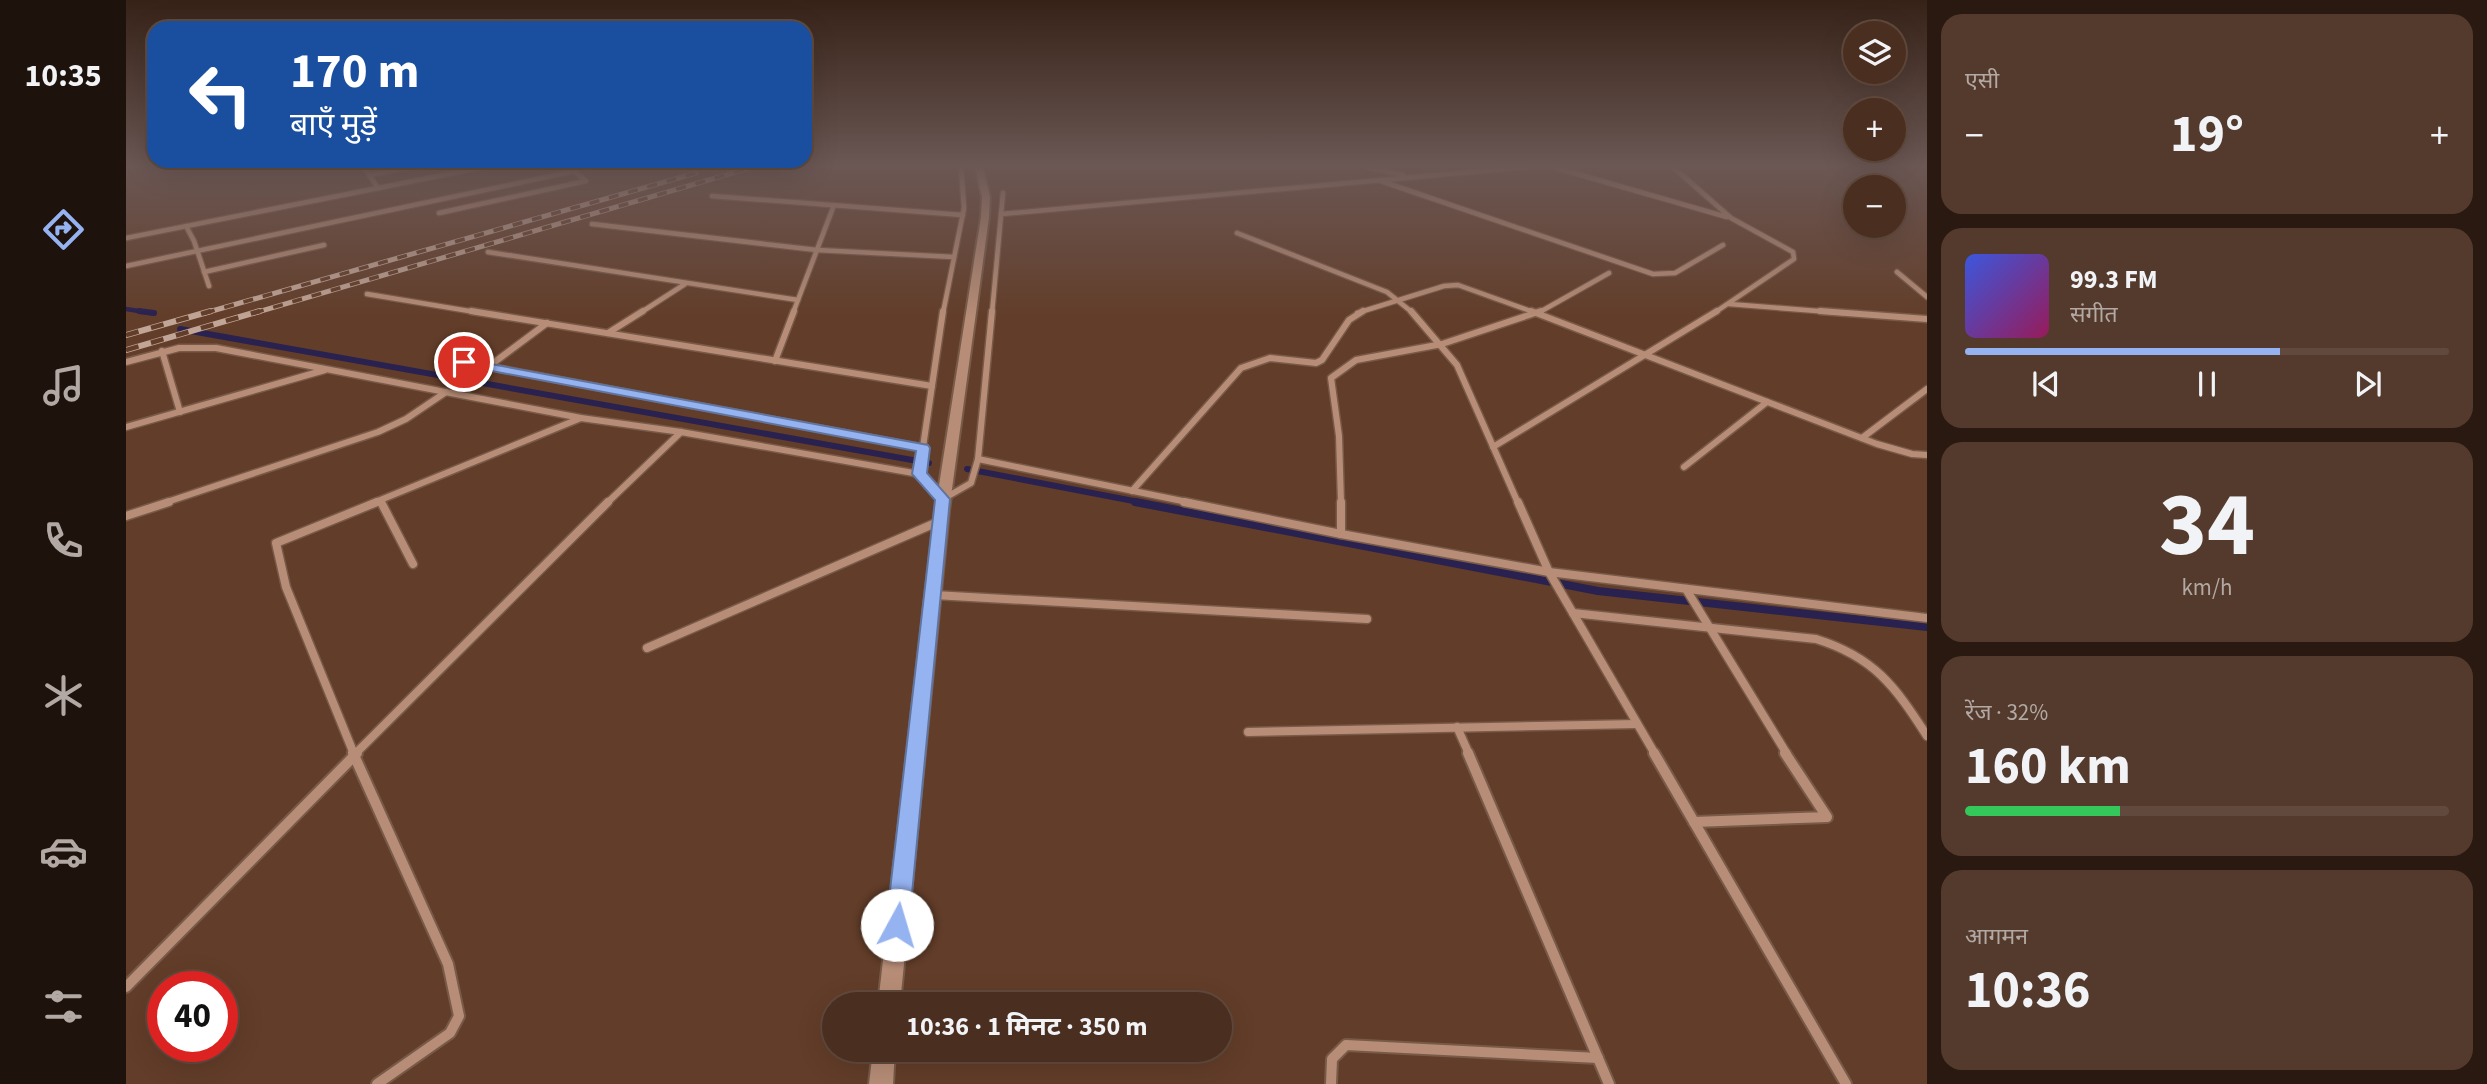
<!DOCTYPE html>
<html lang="hi">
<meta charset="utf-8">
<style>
:root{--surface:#4a2e1f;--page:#543a2c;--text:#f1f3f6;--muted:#b2a8a4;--line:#614a3d;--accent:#95b2f1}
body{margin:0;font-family:"Source Sans 3","Noto Sans Devanagari",sans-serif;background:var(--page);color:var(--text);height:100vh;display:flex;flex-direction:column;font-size:26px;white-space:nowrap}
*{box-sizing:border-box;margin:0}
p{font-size:23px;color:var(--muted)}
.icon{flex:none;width:38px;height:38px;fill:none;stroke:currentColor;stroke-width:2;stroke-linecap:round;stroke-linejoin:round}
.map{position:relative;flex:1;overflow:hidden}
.sheet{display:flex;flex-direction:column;gap:14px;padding:14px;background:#291911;width:560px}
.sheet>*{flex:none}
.guide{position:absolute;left:21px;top:21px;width:665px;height:147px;border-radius:21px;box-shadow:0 7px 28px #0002,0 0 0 2px var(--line);background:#1a4fa0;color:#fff;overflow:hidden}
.controls{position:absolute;left:1717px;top:21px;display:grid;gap:14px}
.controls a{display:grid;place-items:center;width:63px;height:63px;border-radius:50%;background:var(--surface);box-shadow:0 7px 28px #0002,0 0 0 2px var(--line);font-size:35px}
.speed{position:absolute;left:21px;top:971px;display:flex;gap:14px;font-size:35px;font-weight:700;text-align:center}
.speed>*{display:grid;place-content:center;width:91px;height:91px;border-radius:50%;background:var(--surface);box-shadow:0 7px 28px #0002,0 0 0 2px var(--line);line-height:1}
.speed .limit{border:10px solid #d22;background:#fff;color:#111}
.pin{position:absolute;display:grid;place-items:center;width:60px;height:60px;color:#fff;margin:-30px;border:4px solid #fff;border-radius:50%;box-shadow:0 2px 7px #0007}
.me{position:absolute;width:77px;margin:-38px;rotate:6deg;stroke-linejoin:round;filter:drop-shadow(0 0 5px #0008)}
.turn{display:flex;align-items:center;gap:24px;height:147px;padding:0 28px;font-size:32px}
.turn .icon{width:91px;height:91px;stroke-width:2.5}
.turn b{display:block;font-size:49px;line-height:60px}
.big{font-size:52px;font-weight:700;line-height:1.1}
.sheet .widget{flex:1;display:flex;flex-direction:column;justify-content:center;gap:10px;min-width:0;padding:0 24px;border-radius:21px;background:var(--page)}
.sheet .dial{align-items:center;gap:0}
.dial b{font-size:91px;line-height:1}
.song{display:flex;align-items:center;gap:21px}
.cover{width:84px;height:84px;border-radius:10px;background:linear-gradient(135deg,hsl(230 70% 55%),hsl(330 70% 35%))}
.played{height:7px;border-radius:4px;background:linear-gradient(90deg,var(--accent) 65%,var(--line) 65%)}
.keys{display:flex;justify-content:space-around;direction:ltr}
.heat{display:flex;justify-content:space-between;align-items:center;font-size:38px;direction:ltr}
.charge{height:10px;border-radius:5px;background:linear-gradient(90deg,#34c759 32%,var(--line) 0)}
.trip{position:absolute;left:696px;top:992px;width:410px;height:70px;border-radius:35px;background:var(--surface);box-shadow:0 7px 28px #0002,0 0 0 2px var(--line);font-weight:700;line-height:70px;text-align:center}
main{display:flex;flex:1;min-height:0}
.menu{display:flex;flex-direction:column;width:126px;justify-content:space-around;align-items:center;background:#1e120c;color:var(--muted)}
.menu .icon{width:49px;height:49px}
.menu .current{color:var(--accent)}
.menu b{font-size:32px;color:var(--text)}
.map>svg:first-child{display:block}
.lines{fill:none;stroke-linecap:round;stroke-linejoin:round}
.stream-far2{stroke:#29214f;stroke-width:4.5}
.stream-far1{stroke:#29214f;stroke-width:6}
.stream{stroke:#29214f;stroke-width:8}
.street-far3-casing{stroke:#785a48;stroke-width:7}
.street-far2-casing{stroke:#785a48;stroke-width:9}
.street-far1-casing{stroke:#785a48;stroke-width:11}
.street-casing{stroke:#785a48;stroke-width:14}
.secondary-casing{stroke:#785a48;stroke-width:4}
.street-far3{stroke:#b78d77;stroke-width:4.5}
.street-far2{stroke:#b78d77;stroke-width:6}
.street-far1{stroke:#b78d77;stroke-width:8}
.street{stroke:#b78d77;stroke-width:10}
.secondary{fill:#b78d77;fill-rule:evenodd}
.rail-far1-casing{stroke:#c1a596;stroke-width:5}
.rail-casing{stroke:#c1a596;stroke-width:6}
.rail-far1{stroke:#623d29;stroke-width:3.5;stroke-dasharray:10;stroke-linecap:butt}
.rail{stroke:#623d29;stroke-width:4.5;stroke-dasharray:13;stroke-linecap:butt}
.route{fill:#95b2f1;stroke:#61749d;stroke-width:2}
</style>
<main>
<nav class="menu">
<b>10:35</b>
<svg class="icon current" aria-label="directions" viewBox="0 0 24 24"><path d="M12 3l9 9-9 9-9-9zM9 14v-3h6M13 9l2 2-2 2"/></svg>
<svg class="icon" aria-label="music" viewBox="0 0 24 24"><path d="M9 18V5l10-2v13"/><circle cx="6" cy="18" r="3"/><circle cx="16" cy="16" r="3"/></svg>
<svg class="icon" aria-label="phone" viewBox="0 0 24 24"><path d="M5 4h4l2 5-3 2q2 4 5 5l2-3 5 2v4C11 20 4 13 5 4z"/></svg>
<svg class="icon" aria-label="climate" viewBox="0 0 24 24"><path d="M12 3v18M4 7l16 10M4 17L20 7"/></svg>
<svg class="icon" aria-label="car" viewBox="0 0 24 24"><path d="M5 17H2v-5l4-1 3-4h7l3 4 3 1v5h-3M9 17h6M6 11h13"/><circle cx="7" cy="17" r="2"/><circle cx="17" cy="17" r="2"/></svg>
<svg class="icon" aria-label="filters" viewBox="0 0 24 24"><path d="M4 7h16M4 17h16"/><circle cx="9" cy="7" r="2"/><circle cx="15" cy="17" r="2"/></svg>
</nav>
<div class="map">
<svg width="1801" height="1084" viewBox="0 0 1801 1084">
<rect width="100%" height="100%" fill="#623d29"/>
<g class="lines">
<path class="stream-far2" d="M0,309L25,313"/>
<g class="stream-far1">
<path d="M13,311L28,313"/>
<path d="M54,329L803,463"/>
<path d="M841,469L1018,503"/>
</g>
<path class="stream" d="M1009,502L1472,591L1801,627"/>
<defs>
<g id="street-far3">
<path d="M238,167L252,188"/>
<path d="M1241,167L1277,175"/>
<path d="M1427,167L1601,217"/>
<path d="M1547,167L1605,218L1667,252L1668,259L1588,313"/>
<path d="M243,175L286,167"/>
<path d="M1255,181L1527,274L1549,273L1597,245"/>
<path d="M586,196L837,215"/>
<path d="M313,213L460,181L444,167"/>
<path d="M875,214L1401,167"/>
<path d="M466,224L691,250L828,257"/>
<path d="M60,226L68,241L83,286"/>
<path d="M1111,233L1261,292L1287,313"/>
<path d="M0,238L358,167"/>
<path d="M362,252L672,300"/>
<path d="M0,266L449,171"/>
<path d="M78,272L198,245"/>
<path d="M1771,272L1801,297"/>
<path d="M241,294L355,313"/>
<path d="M1603,304L1717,313"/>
<path d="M514,313L559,284"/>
<path d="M667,313L708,205"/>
<path d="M817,313L838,208L835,167"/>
<path d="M866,313L877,193"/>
<path d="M1231,313L1318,286L1332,285L1410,313"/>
<path d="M1412,313L1483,273"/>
</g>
<g id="street-far2">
<path d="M345,311L806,386"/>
<path d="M817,311L793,474L817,499L845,483L852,459L866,311"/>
<path d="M1285,311L1331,365L1392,503"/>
<path d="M1405,311L1751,444L1786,454L1801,455"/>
<path d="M1694,311L1801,319"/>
<path d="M482,333L517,311"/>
<path d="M36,351L54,412"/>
<path d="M649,361L668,311"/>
<path d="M0,362L53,348H90L455,418L555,432L793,474"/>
<path d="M338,362L797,448"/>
<path d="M362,367L421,323"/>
<path d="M0,427L199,370"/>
<path d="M1736,438L1801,389"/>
<path d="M1367,447L1591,311"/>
<path d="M852,459L1066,503"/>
<path d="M1558,467L1641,402"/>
<path d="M1006,491L1115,368L1144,358L1190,363L1196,360L1223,320L1237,311"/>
<path d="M38,503L252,432L280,419L320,392"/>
<path d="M247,503L455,418"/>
<path d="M481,503L555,432"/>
<path d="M1215,503L1213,436L1205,378L1230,360L1316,344L1415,311"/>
</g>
<g id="street-far1">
<path d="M255,502L287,564"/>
<path d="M1058,502L1215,534L1423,572L1801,618"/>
<path d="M1215,502V534"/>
<path d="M1392,502L1423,572L1529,754"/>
<path d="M0,516L43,502"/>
<path d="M1560,589L1661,754"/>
<path d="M808,595L1241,619"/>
<path d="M1447,613L1690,639C1748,657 1769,686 1801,736"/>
<path d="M521,648L814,521"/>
<path d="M1331,727L1343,754"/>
<path d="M1122,732L1511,724"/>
<path d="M228,754L160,587L150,543L251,502"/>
<path d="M229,754L482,502"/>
</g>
<g id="street">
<path d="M227,753L322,964L333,1016L324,1033L251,1084"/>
<path d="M1342,753L1483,1084"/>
<path d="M1528,753L1720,1084"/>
<path d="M1568,822L1701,817L1659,753"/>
<path d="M0,987L231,753"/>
<path d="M1205,1084L1206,1059L1220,1045L1472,1058"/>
</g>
<g id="secondary">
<path d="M849,167H857L864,197L863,217L823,511L774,1004H752L809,511L855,217L856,197Z"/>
<path d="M747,1050H769L767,1084H743Z"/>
</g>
</defs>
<use href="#street-far3" class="street-far3-casing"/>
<use href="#street-far2" class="street-far2-casing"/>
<use href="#street-far1" class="street-far1-casing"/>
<use href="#street" class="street-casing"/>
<use href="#secondary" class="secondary-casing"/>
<use href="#street-far3" class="street-far3"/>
<use href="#street-far2" class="street-far2"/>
<use href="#street-far1" class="street-far1"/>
<use href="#street" class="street"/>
<use href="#secondary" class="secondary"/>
<defs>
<g id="rail-far1">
<path d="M79,313L570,173"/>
<path d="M128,313L627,167"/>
</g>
<g id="rail">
<path d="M0,335L85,311"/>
<path d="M0,350L134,311"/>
</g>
</defs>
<use href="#rail-far1" class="rail-far1-casing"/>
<use href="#rail" class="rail-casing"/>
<use href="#rail-far1" class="rail-far1"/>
<use href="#rail" class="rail"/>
</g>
<linearGradient id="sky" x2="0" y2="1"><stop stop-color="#362217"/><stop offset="0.52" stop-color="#6b5754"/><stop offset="1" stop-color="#6b5754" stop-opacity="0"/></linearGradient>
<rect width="1801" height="319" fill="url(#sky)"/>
<path class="route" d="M338,359L802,445L804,448L801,473L824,499L783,925L779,933L771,936L763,933L760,925L809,500L786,474L790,451L334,365L332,362Z"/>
</svg>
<div class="controls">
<a><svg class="icon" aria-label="layers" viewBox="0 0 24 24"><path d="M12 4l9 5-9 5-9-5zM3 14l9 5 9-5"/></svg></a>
<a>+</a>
<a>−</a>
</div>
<div class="speed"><div class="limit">40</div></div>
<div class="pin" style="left:338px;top:362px;background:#d93025"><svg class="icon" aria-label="arrive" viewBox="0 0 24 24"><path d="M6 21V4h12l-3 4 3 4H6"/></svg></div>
<svg class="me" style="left:771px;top:925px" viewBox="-20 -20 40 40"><circle r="19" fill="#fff"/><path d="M0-13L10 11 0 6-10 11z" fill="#95b2f1"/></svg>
<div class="trip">10:36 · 1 मिनट · 350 m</div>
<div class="guide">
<div class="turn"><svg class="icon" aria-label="left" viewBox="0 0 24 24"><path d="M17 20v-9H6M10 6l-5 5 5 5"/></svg><div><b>170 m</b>बाएँ मुड़ें</div></div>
</div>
</div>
<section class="sheet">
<div class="widget"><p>एसी</p>
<div class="heat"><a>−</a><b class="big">19°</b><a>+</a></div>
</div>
<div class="widget">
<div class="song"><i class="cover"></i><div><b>99.3 FM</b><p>संगीत</p></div></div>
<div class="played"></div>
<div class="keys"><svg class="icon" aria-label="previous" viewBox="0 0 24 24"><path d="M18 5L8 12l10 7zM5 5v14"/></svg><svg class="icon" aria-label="pause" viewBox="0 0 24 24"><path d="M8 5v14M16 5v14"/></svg><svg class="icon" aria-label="next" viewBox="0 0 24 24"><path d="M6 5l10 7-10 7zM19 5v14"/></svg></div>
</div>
<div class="widget dial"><b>34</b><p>km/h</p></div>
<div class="widget"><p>रेंज · 32%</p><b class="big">160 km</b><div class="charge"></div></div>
<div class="widget"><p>आगमन</p><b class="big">10:36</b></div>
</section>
</main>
